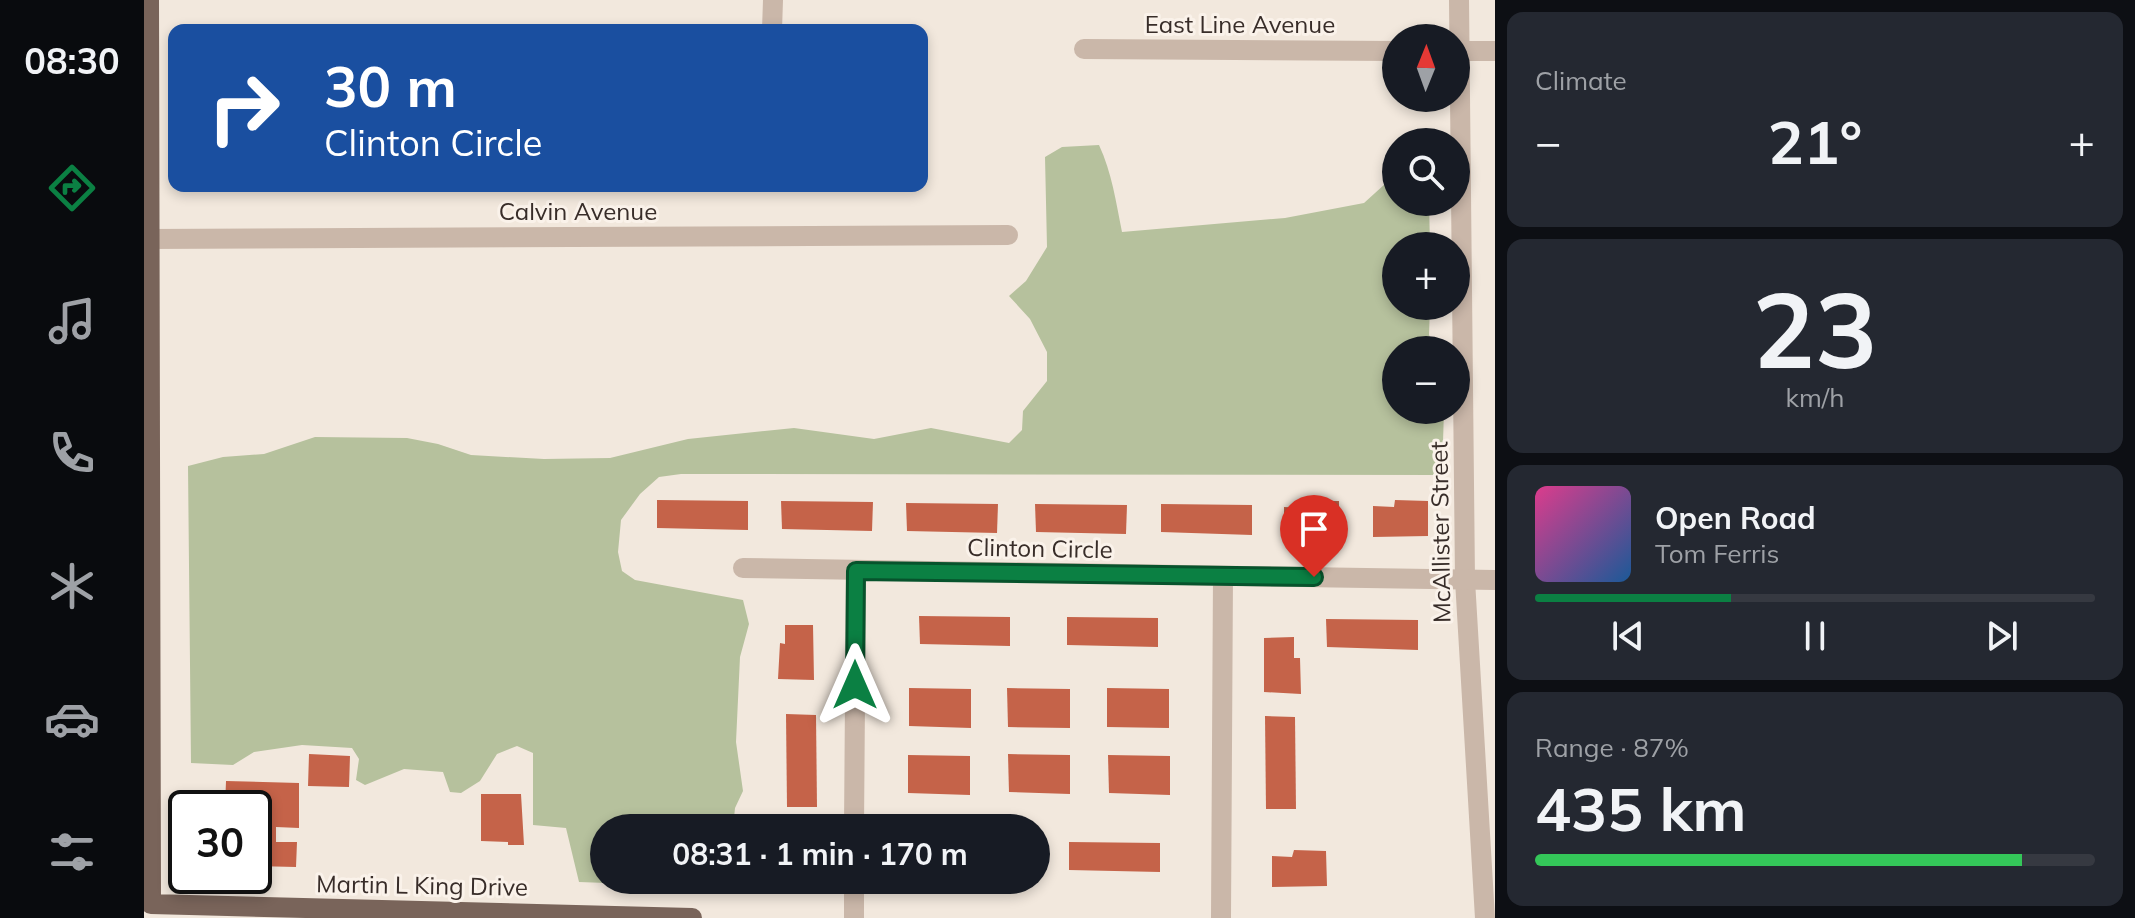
<!DOCTYPE html>
<meta charset="utf-8">
<style>
:root{--surface:#171b24;--page:#242831;--text:#f1f3f6;--muted:#9ea1a6;--line:#363941;--accent:#0b8043}
body{margin:0;font-family:Mulish,sans-serif;background:var(--page);color:var(--text);height:100vh;display:flex;flex-direction:column;font-size:30px;white-space:nowrap}
*{box-sizing:border-box;margin:0}
p{font-size:26px;color:var(--muted)}
.icon{flex:none;width:44px;height:44px;fill:none;stroke:currentColor;stroke-width:2;stroke-linecap:round;stroke-linejoin:round}
.map{position:relative;flex:1;overflow:hidden}
.sheet{display:flex;flex-direction:column;gap:12px;padding:12px;background:#0d0f14;width:640px}
.sheet>*{flex:none}
.hud{position:absolute;left:24px;top:24px;width:760px;height:168px;border-radius:16px;box-shadow:0 4px 12px #0003;background:#1a4fa0;color:#fff;overflow:hidden}
.needle{width:52px;rotate:1deg}
.buttons{position:absolute;left:1238px;top:24px;display:grid;gap:16px}
.buttons a{display:grid;place-items:center;width:88px;height:88px;border-radius:50%;background:var(--surface);box-shadow:0 4px 12px #0003;font-size:40px}
.speed{position:absolute;left:24px;top:790px;display:flex;gap:16px;font-size:40px;font-weight:700;text-align:center}
.speed>*{display:grid;place-content:center;width:104px;height:104px;border-radius:50%;background:var(--surface);box-shadow:0 4px 12px #0003;line-height:1}
.speed .limit{border:4px solid #111;border-radius:12px;background:#fff;color:#111}
.pin{position:absolute;display:grid;place-items:center;width:68px;height:68px;color:#fff;margin:-82px -34px;border-radius:50% 50% 50% 0;rotate:-45deg;box-shadow:0 0 8px #0007}
.pin .icon{rotate:45deg}
.me{position:absolute;width:88px;margin:-44px;rotate:0deg;stroke-linejoin:round;filter:drop-shadow(0 0 6px #0008)}
.turn{display:flex;align-items:center;gap:28px;height:168px;padding:0 24px;font-size:36px}
.turn .icon{width:104px;height:104px;stroke-width:2.5}
.turn b{display:block;font-size:56px;line-height:68px}
.big{font-size:60px;font-weight:700;line-height:1.1}
.sheet .card{flex:1;display:flex;flex-direction:column;justify-content:center;gap:12px;min-width:0;padding:0 28px;border-radius:16px;background:var(--page)}
.sheet .dial{align-items:center;gap:0}
.dial b{font-size:104px;line-height:1}
.song{display:flex;align-items:center;gap:24px}
.cover{width:96px;height:96px;border-radius:12px;background:linear-gradient(135deg,hsl(330 70% 55%),hsl(210 70% 35%))}
.played{height:8px;border-radius:4px;background:linear-gradient(90deg,var(--accent) 35%,var(--line) 35%)}
.keys{display:flex;justify-content:space-around;direction:ltr}
.heat{display:flex;justify-content:space-between;align-items:center;font-size:44px;direction:ltr}
.charge{height:12px;border-radius:6px;background:linear-gradient(90deg,#34c759 87%,var(--line) 0)}
.trip{position:absolute;left:446px;top:814px;width:460px;height:80px;border-radius:40px;background:var(--surface);box-shadow:0 4px 12px #0003;font-weight:700;line-height:80px;text-align:center}
main{display:flex;flex:1;min-height:0}
.menu{display:flex;flex-direction:column;width:144px;justify-content:space-around;align-items:center;background:#090b0e;color:var(--muted)}
.menu .icon{width:56px;height:56px}
.menu .selected{color:var(--accent)}
.menu b{font-size:36px;color:var(--text)}
.map>svg:first-child{display:block}
.green{fill:#b6c19d}
.building{fill:#c56349}
.lines{fill:none;stroke-linecap:round;stroke-linejoin:round}
.minor{stroke:#cab7a9;stroke-width:20}
.major{stroke:#79645a;stroke-width:20}
.route-casing{stroke:#07532c;stroke-width:20}
.route{stroke:#0b8043;stroke-width:14}
.labels{text-anchor:middle;dominant-baseline:central;stroke-width:6;stroke-linejoin:round;paint-order:stroke}
.street-label{font-size:24px;fill:#382d29;stroke:#faf2ea}
</style>
<main>
<nav class="menu">
<b>08:30</b>
<svg class="icon selected" aria-label="directions" viewBox="0 0 24 24"><path d="M12 3l9 9-9 9-9-9zM9 14v-3h6M13 9l2 2-2 2"/></svg>
<svg class="icon" aria-label="music" viewBox="0 0 24 24"><path d="M9 18V5l10-2v13"/><circle cx="6" cy="18" r="3"/><circle cx="16" cy="16" r="3"/></svg>
<svg class="icon" aria-label="phone" viewBox="0 0 24 24"><path d="M5 4h4l2 5-3 2q2 4 5 5l2-3 5 2v4C11 20 4 13 5 4z"/></svg>
<svg class="icon" aria-label="climate" viewBox="0 0 24 24"><path d="M12 3v18M4 7l16 10M4 17L20 7"/></svg>
<svg class="icon" aria-label="car" viewBox="0 0 24 24"><path d="M5 17H2v-5l4-1 3-4h7l3 4 3 1v5h-3M9 17h6M6 11h13"/><circle cx="7" cy="17" r="2"/><circle cx="17" cy="17" r="2"/></svg>
<svg class="icon" aria-label="filters" viewBox="0 0 24 24"><path d="M4 7h16M4 17h16"/><circle cx="9" cy="7" r="2"/><circle cx="15" cy="17" r="2"/></svg>
</nav>
<div class="map">
<svg width="1351" height="918" viewBox="0 0 1351 918">
<rect width="100%" height="100%" fill="#f2e8dd"/>
<path class="green" d="M955,145C968,173 972,202 978,232L1141,218L1220,203L1252,174V202H1285L1286,246H1252V306H1286L1285,335L1293,350H1252V410H1300L1298,475L537,474L515,477L496,494L477,520L474,552L478,571L491,580L599,600L605,624L596,657L592,742L599,791L591,808L589,828L501,826L500,828H460V880H495L490,884L435,882L422,828L389,825V753L373,746L353,754L336,781L317,793L306,792L299,772L260,769L221,785L212,780L215,759L208,748L158,745L110,752L89,765L47,763L44,466L79,457L120,454L171,437L263,438L294,444L327,455L400,459L466,458L544,439L650,428L730,439L787,428L865,443L878,430L879,411L903,381V352L886,319L865,296L882,281L903,247L901,157L918,147Z"/>
<g class="building">
<path d="M513,500L604,501V530L513,528Z"/>
<path d="M1251,500L1284,501V536L1229,537V506L1250,507Z"/>
<path d="M637,501L729,502L728,531L638,529Z"/>
<path d="M1162,501H1195V536L1140,537V507L1161,508Z"/>
<path d="M762,503L854,504L853,533L763,531Z"/>
<path d="M891,504L983,505L982,534L892,532Z"/>
<path d="M1017,504L1108,505V535L1017,532Z"/>
<path d="M775,616L866,617V646L776,644Z"/>
<path d="M923,617L1014,618V647L923,645Z"/>
<path d="M1182,619L1274,620V650L1183,647Z"/>
<path d="M641,625H669L670,680L634,679L636,643L641,644Z"/>
<path d="M1150,637V658H1156L1157,694L1120,692V638Z"/>
<path d="M765,688L827,689V728L765,726Z"/>
<path d="M863,688L926,689V728L864,727Z"/>
<path d="M963,688L1025,689V728L963,727Z"/>
<path d="M642,714L672,715L673,807H643Z"/>
<path d="M1121,716L1151,717L1152,809H1122Z"/>
<path d="M165,754L206,756L205,787L164,786Z"/>
<path d="M864,754L926,755V794L865,792Z"/>
<path d="M764,755L826,756V795L764,793Z"/>
<path d="M964,755L1026,756V795L965,793Z"/>
<path d="M82,781L155,783V828L132,827V842H153L152,867L110,866V808H81Z"/>
<path d="M337,794H377L380,845H364V842L337,841Z"/>
<path d="M925,842L1016,843V872L925,870Z"/>
<path d="M1150,850L1182,851L1183,886L1128,887V856L1148,857Z"/>
</g>
<g class="lines">
<g class="minor">
<path d="M1315,0L1321,580L1341,918"/>
<path d="M628,30L629,0"/>
<path d="M940,49L1252,51"/>
<path d="M1312,51H1351"/>
<path d="M4,239L864,235"/>
<path d="M599,568L1351,580"/>
<path d="M710,828L712,571"/>
<path d="M710,918V880"/>
<path d="M1077,918L1079,576"/>
</g>
<path class="major" d="M5,0L7,904L548,918"/>
</g>
<g class="lines">
<defs>
<path id="route" d="M711,685L712,571L1170,577"/>
</defs>
<use href="#route" class="route-casing"/>
<use href="#route" class="route"/>
</g>
<g class="labels">
<g class="street-label">
<text x="1096" y="24">East Line Avenue</text>
<text x="434" y="211">Calvin Avenue</text>
<text transform="translate(1296 532) rotate(-91)">McAllister Street</text>
<text transform="translate(896 548) rotate(1)">Clinton Circle</text>
<text transform="translate(278 885) rotate(1)">Martin L King Drive</text>
</g>
</g>
</svg>
<div class="buttons">
<a><svg class="needle" viewBox="-14 -14 28 28"><path d="M0-13l5 13h-10z" fill="#e53935"/><path d="M0 13l5-13h-10z" fill="#9ea1a6"/></svg></a>
<a><svg class="icon" aria-label="search" viewBox="0 0 24 24"><circle cx="10" cy="10" r="6"/><path d="M15 15l6 6"/></svg></a>
<a>+</a>
<a>−</a>
</div>
<div class="speed"><div class="limit">30</div></div>
<div class="pin" style="left:1170px;top:577px;background:#d93025"><svg class="icon" aria-label="arrive" viewBox="0 0 24 24"><path d="M6 21V4h12l-3 4 3 4H6"/></svg></div>
<svg class="me" style="left:711px;top:685px" viewBox="-20 -20 40 40"><path d="M0-17L14 15 0 8-14 15z" fill="#0b8043" stroke="#fff" stroke-width="4"/></svg>
<div class="trip">08:31 · 1 min · 170 m</div>
<div class="hud">
<div class="turn"><svg class="icon" aria-label="right" viewBox="0 0 24 24"><path d="M7 20v-9h11M14 6l5 5-5 5"/></svg><div><b>30 m</b>Clinton Circle</div></div>
</div>
</div>
<section class="sheet">
<div class="card"><p>Climate</p>
<div class="heat"><a>−</a><b class="big">21°</b><a>+</a></div>
</div>
<div class="card dial"><b>23</b><p>km/h</p></div>
<div class="card">
<div class="song"><i class="cover"></i><div><b>Open Road</b><p>Tom Ferris</p></div></div>
<div class="played"></div>
<div class="keys"><svg class="icon" aria-label="previous" viewBox="0 0 24 24"><path d="M18 5L8 12l10 7zM5 5v14"/></svg><svg class="icon" aria-label="pause" viewBox="0 0 24 24"><path d="M8 5v14M16 5v14"/></svg><svg class="icon" aria-label="next" viewBox="0 0 24 24"><path d="M6 5l10 7-10 7zM19 5v14"/></svg></div>
</div>
<div class="card"><p>Range · 87%</p><b class="big">435 km</b><div class="charge"></div></div>
</section>
</main>
